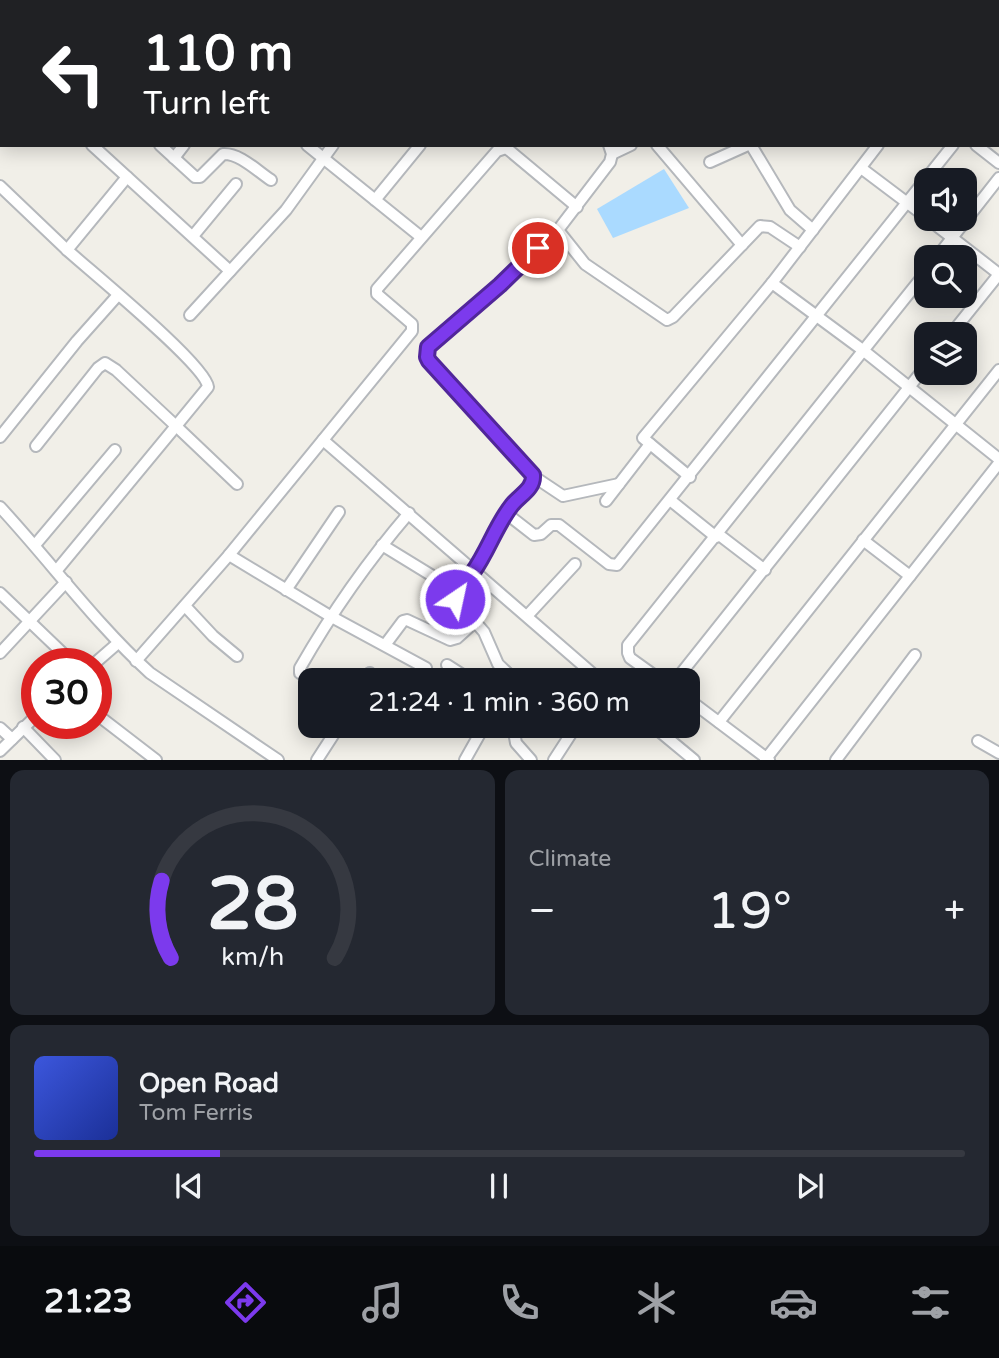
<!DOCTYPE html>
<meta charset="utf-8">
<style>
:root{--surface:#171b24;--page:#242831;--text:#f1f3f6;--muted:#9ea1a6;--line:#363941;--accent:#7c3aed}
body{margin:0;font-family:"Varela Round",sans-serif;background:var(--page);color:var(--text);height:100vh;display:flex;flex-direction:column;font-size:26px;white-space:nowrap}
*{box-sizing:border-box;margin:0}
p{font-size:23px;color:var(--muted)}
.icon{flex:none;width:38px;height:38px;fill:none;stroke:currentColor;stroke-width:2;stroke-linecap:round;stroke-linejoin:round}
.map{position:relative;height:760px;overflow:hidden}
.panel{display:flex;flex-direction:column;gap:10px;padding:10px;background:#0d0f14;flex:1}
.panel>*{flex:none}
.banner{position:absolute;left:0px;top:0px;width:999px;height:147px;box-shadow:0 4px 18px #0003;background:#202124;color:#fff;overflow:hidden}
.fabs{position:absolute;left:914px;top:168px;display:grid;gap:14px}
.fabs a{display:grid;place-items:center;width:63px;height:63px;border-radius:14px;background:var(--surface);box-shadow:0 4px 18px #0003;font-size:35px}
.speed{position:absolute;left:21px;top:648px;display:flex;gap:14px;font-size:35px;font-weight:700;text-align:center}
.speed>*{display:grid;place-content:center;width:91px;height:91px;border-radius:50%;background:var(--surface);box-shadow:0 4px 18px #0003;line-height:1}
.speed .limit{border:10px solid #d22;background:#fff;color:#111}
.pin{position:absolute;display:grid;place-items:center;width:60px;height:60px;color:#fff;margin:-30px;border:4px solid #fff;border-radius:50%;box-shadow:0 2px 7px #0007}
.me{position:absolute;width:77px;margin:-38px;rotate:34deg;stroke-linejoin:round;filter:drop-shadow(0 0 5px #0008)}
.turn{display:flex;align-items:center;gap:24px;height:147px;padding:0 28px;font-size:32px}
.turn .icon{width:91px;height:91px;stroke-width:2.5}
.turn b{display:block;font-size:49px;line-height:60px}
.big{font-size:52px;font-weight:600;line-height:1.1}
.panel .card{flex:1;display:flex;flex-direction:column;justify-content:center;gap:10px;min-width:0;padding:0 24px;border-radius:14px;background:var(--page)}
.panel .dial{align-items:center;gap:0}
.dial svg{height:182px;overflow:visible;fill:none;stroke:var(--line);stroke-width:7;stroke-linecap:round;text-anchor:middle}
.dial text{fill:var(--text);stroke:none}
.song{display:flex;align-items:center;gap:21px}
.cover{width:84px;height:84px;border-radius:10px;background:linear-gradient(135deg,hsl(230 70% 55%),hsl(230 70% 35%))}
.played{height:7px;border-radius:4px;background:linear-gradient(90deg,var(--accent) 20%,var(--line) 20%)}
.keys{display:flex;justify-content:space-around;direction:ltr}
.heat{display:flex;justify-content:space-between;align-items:center;font-size:38px;direction:ltr}
.panel .tiles{flex:1;display:grid;gap:10px;grid-template-columns:1fr 1fr}
.card:last-child{grid-column:span 2}
.trip{position:absolute;left:298px;top:668px;width:402px;height:70px;border-radius:14px;background:var(--surface);box-shadow:0 4px 18px #0003;font-weight:600;line-height:70px;text-align:center}
.dock{display:flex;height:112px;justify-content:space-around;align-items:center;background:#090b0e;color:var(--muted)}
.dock .icon{width:49px;height:49px}
.dock .selected{color:var(--accent)}
.dock b{font-size:32px;color:var(--text)}
.map>svg:first-child{display:block}
.water{fill:#aadaff}
.lines{fill:none;stroke-linecap:round;stroke-linejoin:round}
.street-casing{stroke:#b5b8bc;stroke-width:14}
.primary-casing{stroke:#f2c960;stroke-width:21}
.street{stroke:#fff;stroke-width:10}
.primary{stroke:#fff2af;stroke-width:18}
.route-casing{stroke:#51269a;stroke-width:18}
.route{stroke:#7c3aed;stroke-width:12}
</style>
<div class="map">
<svg width="999" height="760" viewBox="0 0 999 760">
<rect width="100%" height="100%" fill="#f1efe8"/>
<path class="water" d="M664,169L689,208L613,238L597,209Z"/>
<g class="lines">
<defs>
<g id="street">
<path d="M12,0L14,2"/>
<path d="M130,0L132,2"/>
<path d="M194,0L195,2"/>
<path d="M488,0L490,2"/>
<path d="M613,0L615,2"/>
<path d="M792,0L795,2"/>
<path d="M581,2L583,0"/>
<path d="M624,2L625,0"/>
<path d="M709,2L710,0"/>
<path d="M840,2L841,0"/>
<path d="M926,2L928,0"/>
<path d="M991,2L992,0"/>
<path d="M998,90L999,89"/>
<path d="M92,145L230,271"/>
<path d="M160,145L195,177H200L223,154C240,153 257,171 271,180"/>
<path d="M307,145L421,237"/>
<path d="M657,145L742,245"/>
<path d="M751,145L790,210L813,230"/>
<path d="M976,145L999,163"/>
<path d="M612,154L631,145"/>
<path d="M174,158L184,145"/>
<path d="M710,162L748,145"/>
<path d="M861,168L926,217"/>
<path d="M0,186C22,207 44,228 66,249C89,270 206,365 208,387L176,426L237,484"/>
<path d="M375,200L420,145"/>
<path d="M928,219L999,274"/>
<path d="M558,230L585,264L667,320L673,317L760,226L770,227L800,247"/>
<path d="M193,236L236,184"/>
<path d="M67,250L127,177"/>
<path d="M937,257L999,178"/>
<path d="M772,283L864,351L999,459"/>
<path d="M190,315L286,210L333,145"/>
<path d="M951,334L999,274"/>
<path d="M0,437L77,341L118,295"/>
<path d="M323,440L601,681"/>
<path d="M36,446L98,368L105,363L116,370L176,426L57,570"/>
<path d="M690,477L643,438L772,283L878,145"/>
<path d="M533,479L539,480L563,496L619,484"/>
<path d="M670,500L716,537"/>
<path d="M606,501L650,444"/>
<path d="M0,507C51,562 95,623 150,673L278,760"/>
<path d="M507,514L534,535L541,534L551,525H559L609,564L617,565L953,145"/>
<path d="M718,534L765,570"/>
<path d="M863,540L910,576"/>
<path d="M35,545L115,450"/>
<path d="M382,545L457,591"/>
<path d="M229,555L412,331V324L377,294V289L497,151L506,148L510,151L577,207"/>
<path d="M286,590L339,512"/>
<path d="M0,593L73,663"/>
<path d="M185,606L213,636L237,656"/>
<path d="M527,616L575,564"/>
<path d="M385,645L403,621L407,620L450,640L457,638L476,621"/>
<path d="M0,653L66,582"/>
<path d="M136,661L229,555L330,616L426,668"/>
<path d="M95,663L118,643"/>
<path d="M447,665L472,681"/>
<path d="M315,681L300,673V668C332,612 367,562 409,513"/>
<path d="M366,681L370,673"/>
<path d="M516,681L498,664L484,632L457,601L455,596L475,570L512,505L529,488L533,479V475L429,361L427,357L428,347L500,285L558,230L610,162L612,154L609,145"/>
<path d="M662,681L630,658L628,653V645L926,272"/>
<path d="M675,681L926,366"/>
<path d="M688,699L769,760"/>
<path d="M104,720L156,760"/>
<path d="M719,722L999,370"/>
<path d="M513,726L516,743L531,760"/>
<path d="M653,726L694,760"/>
<path d="M23,727L55,760"/>
<path d="M0,728L12,739"/>
<path d="M978,741L999,753"/>
<path d="M0,751L37,715"/>
<path d="M317,760L339,726"/>
<path d="M465,760L483,728"/>
<path d="M554,760L576,726"/>
<path d="M765,760L999,463"/>
<path d="M836,760L915,655"/>
</g>
<g id="primary">
<path d="M70,2L74,0"/>
<path d="M98,2L102,0"/>
<path d="M0,35L2,34"/>
</g>
</defs>
<use href="#street" class="street-casing"/>
<use href="#primary" class="primary-casing"/>
<use href="#street" class="street"/>
<use href="#primary" class="primary"/>
</g>
<g class="lines">
<defs>
<path id="route" d="M455,599C457,588 467,580 473,572C488,551 496,525 512,505C520,495 534,489 533,475L429,361L427,357L428,347L500,285L538,248"/>
</defs>
<use href="#route" class="route-casing"/>
<use href="#route" class="route"/>
</g>
</svg>
<div class="fabs">
<a><svg class="icon" aria-label="sound" viewBox="0 0 24 24"><path d="M4 9h4l5-4v14l-5-4H4zM17 9q2 3 0 6"/></svg></a>
<a><svg class="icon" aria-label="search" viewBox="0 0 24 24"><circle cx="10" cy="10" r="6"/><path d="M15 15l6 6"/></svg></a>
<a><svg class="icon" aria-label="layers" viewBox="0 0 24 24"><path d="M12 4l9 5-9 5-9-5zM3 14l9 5 9-5"/></svg></a>
</div>
<div class="speed"><div class="limit">30</div></div>
<div class="pin" style="left:538px;top:248px;background:#d93025"><svg class="icon" aria-label="arrive" viewBox="0 0 24 24"><path d="M6 21V4h12l-3 4 3 4H6"/></svg></div>
<svg class="me" style="left:455px;top:599px" viewBox="-20 -20 40 40"><circle r="17" fill="#7c3aed" stroke="#fff" stroke-width="3"/><path d="M0-11L8 9 0 5-8 9z" fill="#fff"/></svg>
<div class="trip">21:24 · 1 min · 360 m</div>
<div class="banner">
<div class="turn"><svg class="icon" aria-label="left" viewBox="0 0 24 24"><path d="M17 20v-9H6M10 6l-5 5 5 5"/></svg><div><b>110 m</b>Turn left</div></div>
</div>
</div>
<section class="panel">
<div class="tiles">
<div class="card dial"><svg viewBox="0 0 100 80">
<path d="M14 69A42 42 0 1 1 86 69"/>
<path d="M14 69A42 42 0 0 1 10 35" stroke="#7c3aed"/>
<text x="50" y="56" font-size="32" font-weight="700">28</text>
<text x="50" y="72" font-size="11">km/h</text>
</svg></div>
<div class="card"><p>Climate</p>
<div class="heat"><a>−</a><b class="big">19°</b><a>+</a></div>
</div>
<div class="card">
<div class="song"><i class="cover"></i><div><b>Open Road</b><p>Tom Ferris</p></div></div>
<div class="played"></div>
<div class="keys"><svg class="icon" aria-label="previous" viewBox="0 0 24 24"><path d="M18 5L8 12l10 7zM5 5v14"/></svg><svg class="icon" aria-label="pause" viewBox="0 0 24 24"><path d="M8 5v14M16 5v14"/></svg><svg class="icon" aria-label="next" viewBox="0 0 24 24"><path d="M6 5l10 7-10 7zM19 5v14"/></svg></div>
</div>
</div>
</section>
<nav class="dock">
<b>21:23</b>
<svg class="icon selected" aria-label="directions" viewBox="0 0 24 24"><path d="M12 3l9 9-9 9-9-9zM9 14v-3h6M13 9l2 2-2 2"/></svg>
<svg class="icon" aria-label="music" viewBox="0 0 24 24"><path d="M9 18V5l10-2v13"/><circle cx="6" cy="18" r="3"/><circle cx="16" cy="16" r="3"/></svg>
<svg class="icon" aria-label="phone" viewBox="0 0 24 24"><path d="M5 4h4l2 5-3 2q2 4 5 5l2-3 5 2v4C11 20 4 13 5 4z"/></svg>
<svg class="icon" aria-label="climate" viewBox="0 0 24 24"><path d="M12 3v18M4 7l16 10M4 17L20 7"/></svg>
<svg class="icon" aria-label="car" viewBox="0 0 24 24"><path d="M5 17H2v-5l4-1 3-4h7l3 4 3 1v5h-3M9 17h6M6 11h13"/><circle cx="7" cy="17" r="2"/><circle cx="17" cy="17" r="2"/></svg>
<svg class="icon" aria-label="filters" viewBox="0 0 24 24"><path d="M4 7h16M4 17h16"/><circle cx="9" cy="7" r="2"/><circle cx="15" cy="17" r="2"/></svg>
</nav>
